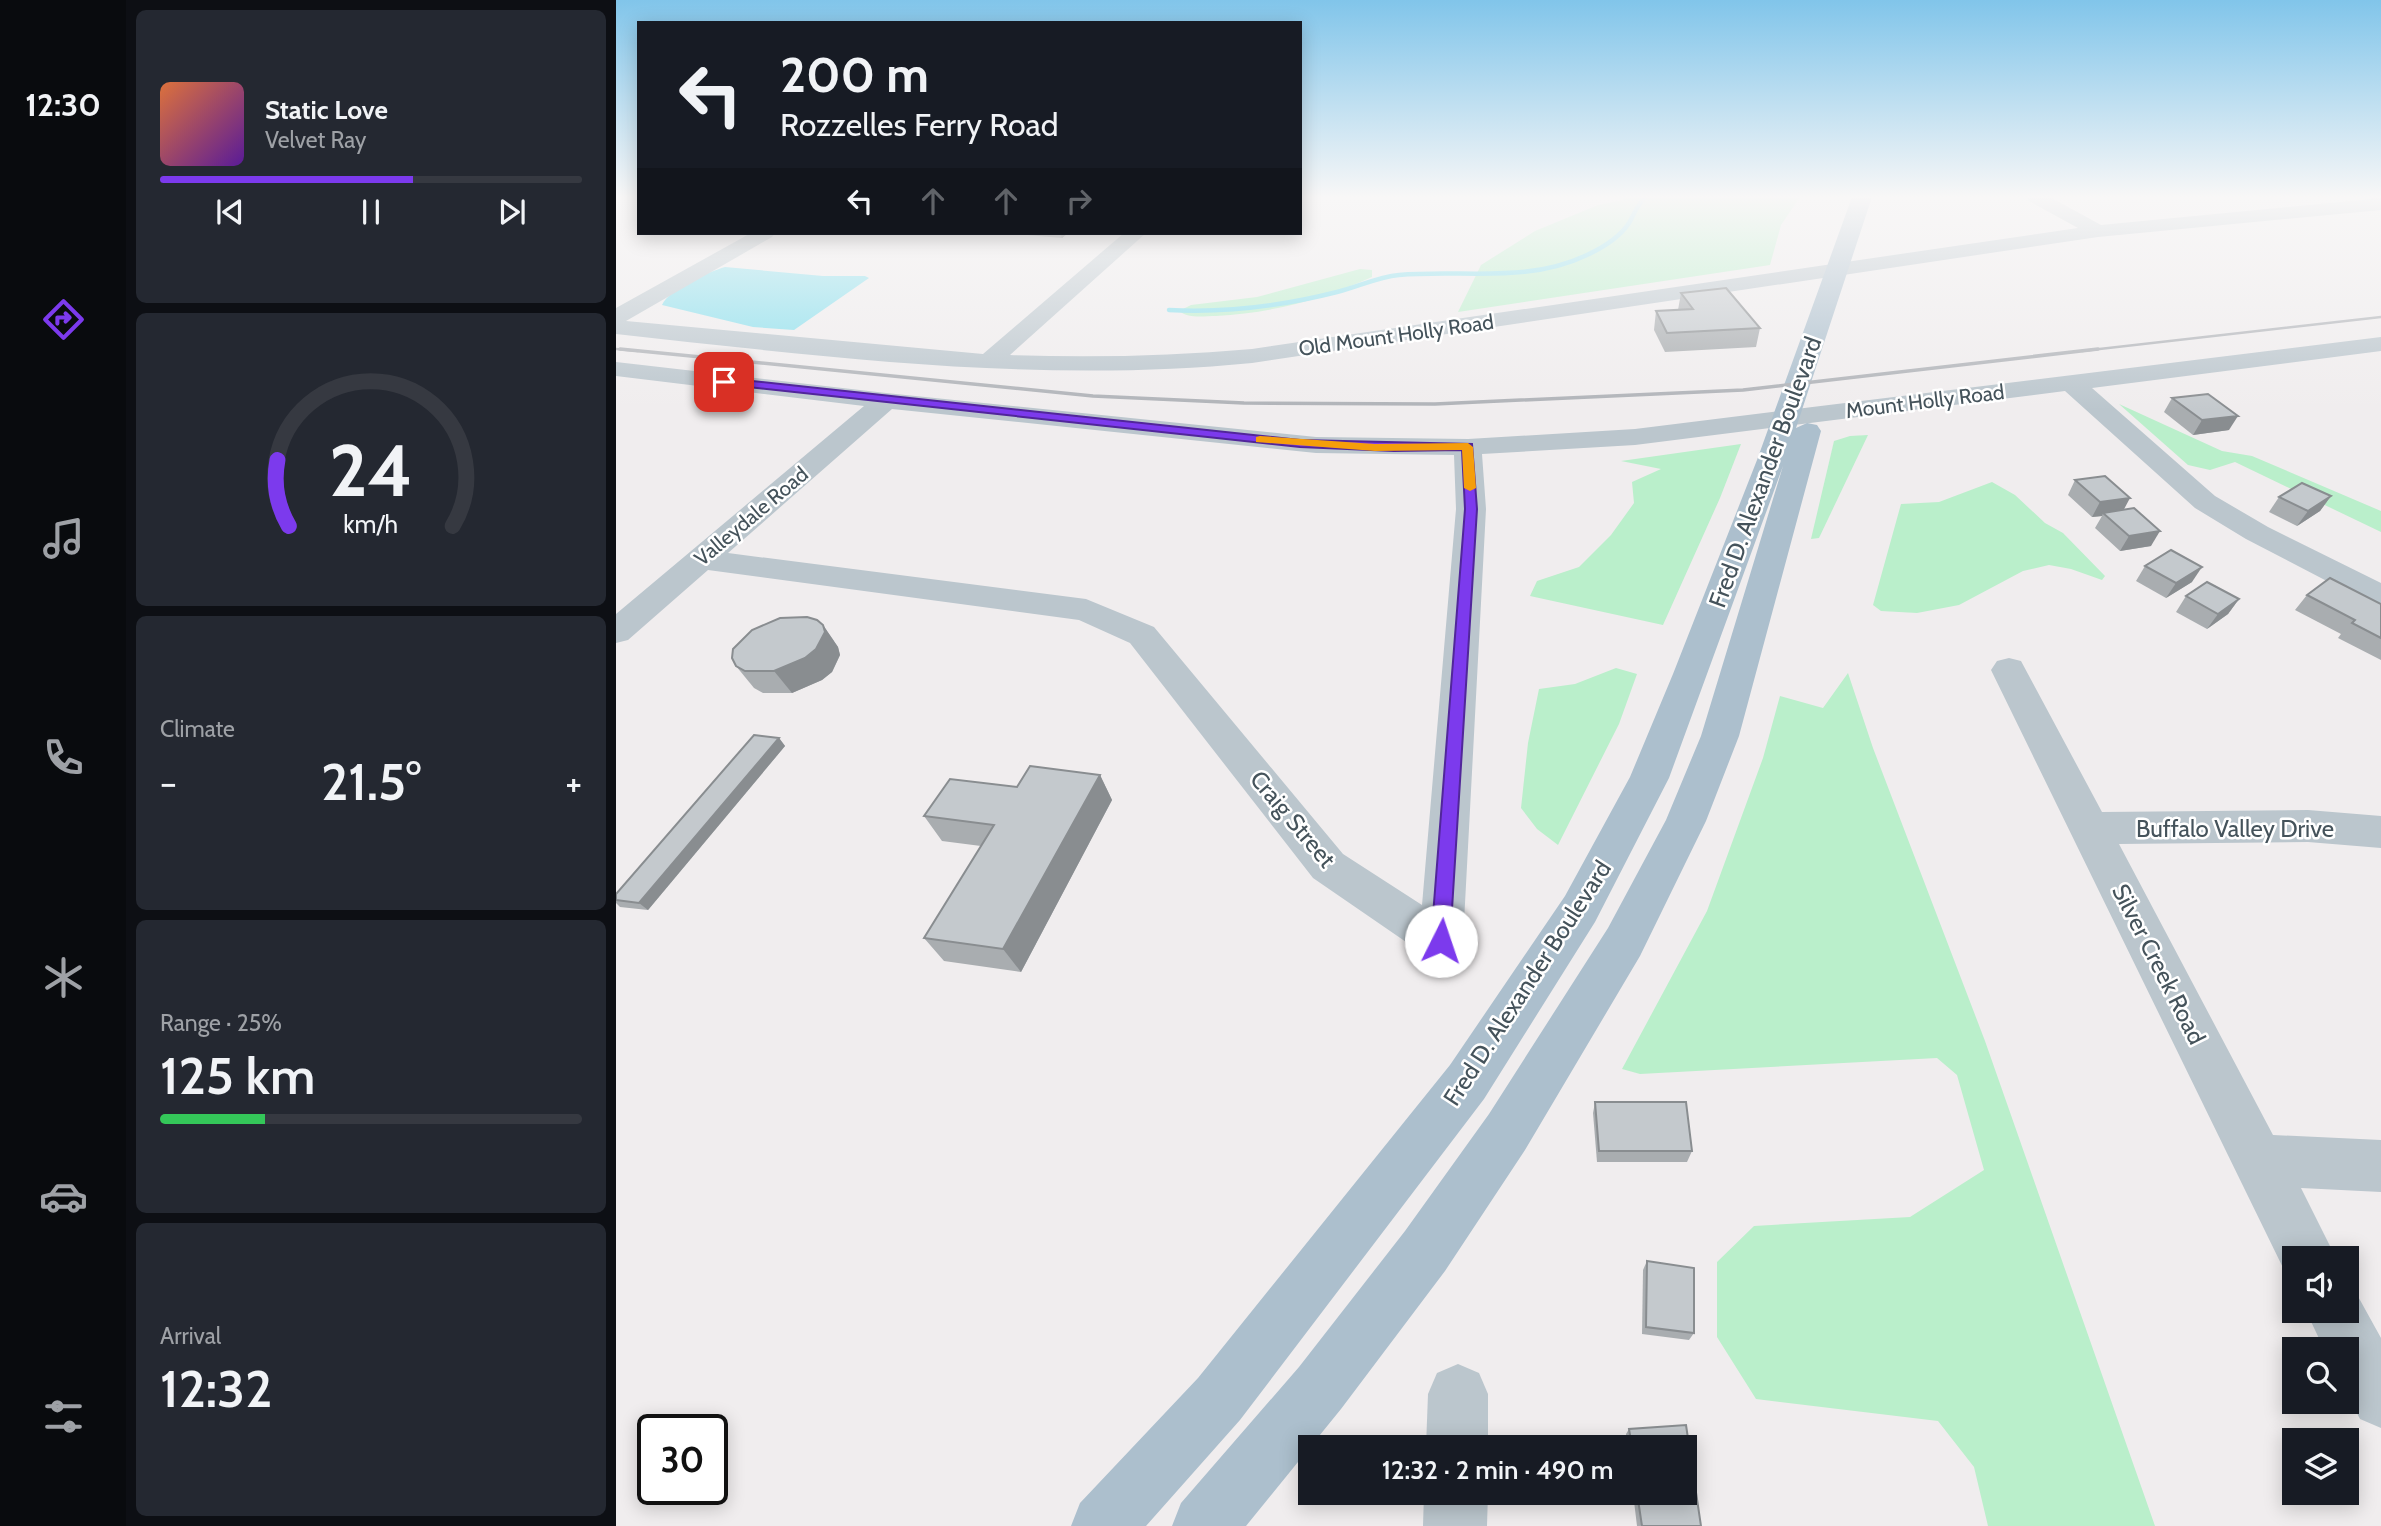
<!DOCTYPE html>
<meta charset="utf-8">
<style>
:root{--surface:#171b24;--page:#242831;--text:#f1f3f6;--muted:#9ea1a6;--line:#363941;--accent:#7c3aed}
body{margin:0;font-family:Cabin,sans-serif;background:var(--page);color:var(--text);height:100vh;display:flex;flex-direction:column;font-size:26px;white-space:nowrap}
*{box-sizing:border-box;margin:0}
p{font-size:23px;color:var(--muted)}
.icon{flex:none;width:38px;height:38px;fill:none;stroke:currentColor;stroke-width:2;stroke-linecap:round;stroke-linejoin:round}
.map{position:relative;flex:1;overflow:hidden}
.side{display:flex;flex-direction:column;gap:10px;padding:10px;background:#0d0f14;width:490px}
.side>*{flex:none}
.guide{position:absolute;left:21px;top:21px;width:665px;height:214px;border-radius:0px;box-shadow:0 4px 18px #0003;background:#171b24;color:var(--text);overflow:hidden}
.tools{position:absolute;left:1666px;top:1246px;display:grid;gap:14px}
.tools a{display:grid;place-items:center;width:77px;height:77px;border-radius:0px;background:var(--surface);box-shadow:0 4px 18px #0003;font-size:35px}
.speed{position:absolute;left:21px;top:1414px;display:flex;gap:14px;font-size:35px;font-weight:700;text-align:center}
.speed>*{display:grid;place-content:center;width:91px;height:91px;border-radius:50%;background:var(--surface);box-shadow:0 4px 18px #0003;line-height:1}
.speed .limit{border:4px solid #111;border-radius:10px;background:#fff;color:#111}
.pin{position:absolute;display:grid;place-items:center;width:60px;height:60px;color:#fff;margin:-30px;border-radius:14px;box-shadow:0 4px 10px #0006}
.me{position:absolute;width:77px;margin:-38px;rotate:4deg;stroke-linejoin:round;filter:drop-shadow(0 0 5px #0008)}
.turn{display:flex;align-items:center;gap:24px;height:147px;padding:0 28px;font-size:32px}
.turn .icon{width:91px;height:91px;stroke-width:2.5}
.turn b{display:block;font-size:49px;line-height:60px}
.lanes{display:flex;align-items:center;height:66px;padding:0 28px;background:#0003;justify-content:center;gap:35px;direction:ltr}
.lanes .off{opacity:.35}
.big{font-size:52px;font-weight:600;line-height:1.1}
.side .tile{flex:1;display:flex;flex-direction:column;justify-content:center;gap:10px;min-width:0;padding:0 24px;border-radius:10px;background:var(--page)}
.side .dial{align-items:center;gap:0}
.dial svg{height:182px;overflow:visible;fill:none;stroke:var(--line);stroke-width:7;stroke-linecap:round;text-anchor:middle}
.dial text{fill:var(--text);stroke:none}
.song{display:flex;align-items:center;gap:21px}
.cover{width:84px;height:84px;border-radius:10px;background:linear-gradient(135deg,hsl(20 70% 55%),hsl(270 70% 35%))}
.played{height:7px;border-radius:4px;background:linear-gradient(90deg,var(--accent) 60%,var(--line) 60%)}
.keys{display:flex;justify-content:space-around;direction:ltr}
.heat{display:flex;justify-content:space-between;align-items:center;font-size:38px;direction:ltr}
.charge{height:10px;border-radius:5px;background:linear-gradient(90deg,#34c759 25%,var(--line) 0)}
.trip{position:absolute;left:682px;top:1435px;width:399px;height:70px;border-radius:0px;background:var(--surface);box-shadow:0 4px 18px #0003;font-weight:600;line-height:70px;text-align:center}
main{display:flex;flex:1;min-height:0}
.menu{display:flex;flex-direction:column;width:126px;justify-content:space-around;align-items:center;background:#090b0e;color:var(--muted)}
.menu .icon{width:49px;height:49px}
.menu .active{color:var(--accent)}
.menu b{font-size:32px;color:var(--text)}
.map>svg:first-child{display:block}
.green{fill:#baefcb}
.water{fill:#87dfed}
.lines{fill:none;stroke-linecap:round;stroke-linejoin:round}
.stream{stroke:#87dfed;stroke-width:4.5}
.minor{fill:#bbc6cd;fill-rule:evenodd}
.major{fill:#acbfcd;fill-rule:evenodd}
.rail-far1{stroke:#b0b3b8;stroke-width:2.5}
.rail{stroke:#b0b3b8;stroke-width:3.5}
.wall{fill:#a9adb0}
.shaded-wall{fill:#898d90}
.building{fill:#c4c9cd;stroke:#898d90;stroke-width:2}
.route{fill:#7c3aed;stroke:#51269a;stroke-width:2}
.slow{fill:#f59e0b}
.labels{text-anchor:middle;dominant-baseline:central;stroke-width:5;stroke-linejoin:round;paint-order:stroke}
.far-street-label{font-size:21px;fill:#45535b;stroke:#fff}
.street-label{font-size:24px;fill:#45535b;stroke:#fff}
</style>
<main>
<nav class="menu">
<b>12:30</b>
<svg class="icon active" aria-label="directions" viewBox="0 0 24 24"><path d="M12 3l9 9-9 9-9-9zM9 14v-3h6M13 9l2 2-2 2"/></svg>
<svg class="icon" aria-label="music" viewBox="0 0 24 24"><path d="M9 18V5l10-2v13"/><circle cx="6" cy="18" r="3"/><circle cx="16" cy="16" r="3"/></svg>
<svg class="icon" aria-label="phone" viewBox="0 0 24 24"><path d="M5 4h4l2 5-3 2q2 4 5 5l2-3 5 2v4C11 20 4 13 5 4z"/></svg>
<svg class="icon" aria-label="climate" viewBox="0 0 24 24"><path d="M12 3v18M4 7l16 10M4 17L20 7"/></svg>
<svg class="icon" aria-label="car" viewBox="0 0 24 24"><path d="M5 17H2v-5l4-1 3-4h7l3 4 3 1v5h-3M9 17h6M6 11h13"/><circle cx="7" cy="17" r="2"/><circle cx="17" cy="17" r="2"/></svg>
<svg class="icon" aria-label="filters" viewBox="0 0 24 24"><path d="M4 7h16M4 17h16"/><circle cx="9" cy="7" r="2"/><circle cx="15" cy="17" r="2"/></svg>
</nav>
<section class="side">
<div class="tile">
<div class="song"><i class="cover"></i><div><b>Static Love</b><p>Velvet Ray</p></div></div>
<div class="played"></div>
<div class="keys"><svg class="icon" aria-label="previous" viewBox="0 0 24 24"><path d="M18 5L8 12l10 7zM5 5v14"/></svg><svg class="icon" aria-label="pause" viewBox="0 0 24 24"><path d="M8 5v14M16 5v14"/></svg><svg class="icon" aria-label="next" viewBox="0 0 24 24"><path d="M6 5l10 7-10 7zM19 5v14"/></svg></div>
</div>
<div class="tile dial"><svg viewBox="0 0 100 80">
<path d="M14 69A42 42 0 1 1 86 69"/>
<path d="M14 69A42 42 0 0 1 9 40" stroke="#7c3aed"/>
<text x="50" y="56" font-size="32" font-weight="700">24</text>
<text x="50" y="72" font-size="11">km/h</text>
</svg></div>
<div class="tile"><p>Climate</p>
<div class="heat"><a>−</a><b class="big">21.5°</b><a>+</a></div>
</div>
<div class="tile"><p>Range · 25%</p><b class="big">125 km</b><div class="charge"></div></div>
<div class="tile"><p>Arrival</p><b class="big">12:32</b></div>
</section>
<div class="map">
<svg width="1765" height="1526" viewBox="0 0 1765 1526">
<rect width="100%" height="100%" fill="#f0edee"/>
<g class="green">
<path d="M1008,197H1184L1165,225L1154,265L842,312L865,265L919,231L982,205L1007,200Z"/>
<path d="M744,269L756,270V277C705,300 655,313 600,316C588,316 573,319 563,311L575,305L641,297Z"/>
<path d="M1503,404L1606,451L1636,456L1765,511V532L1619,462L1594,470L1572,465Z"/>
<path d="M1252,435L1203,538L1195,539L1218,441L1234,436Z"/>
<path d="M1125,444L1104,498L1047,625L914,596L921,581L963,567L995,535L1018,503L1016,482L1045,469L1005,461Z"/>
<path d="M1376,482L1399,495L1429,523L1447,533L1489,576L1486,580L1455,569L1433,565L1407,571L1343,605L1301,613L1265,611L1257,605L1285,504L1323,502Z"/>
<path d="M1000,668L1021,674L1003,724L942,845L921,829L905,808L912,743L923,689L959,684Z"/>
<path d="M1232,673L1257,748L1369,1041L1539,1526H1372L1358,1467L1322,1421L1140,1399L1101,1337V1262L1138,1226L1294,1217L1368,1170L1341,1075L1321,1058L1024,1074L1006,1069L1091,911L1147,758L1164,696L1207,708Z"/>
</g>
<path class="water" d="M109,267L207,276H249L253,278L178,330L137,327L46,305C53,289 92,272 109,267Z"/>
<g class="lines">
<path class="stream" d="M553,310C610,313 666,306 721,292C742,287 761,277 783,275C846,269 911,284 971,255C986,248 1004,237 1013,223C1019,213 1021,204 1030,197"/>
<g class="minor">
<path d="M1411,197H1434L1485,225L1765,198V210L1482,237L636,363C424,384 211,357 0,334V308L135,233H159L156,237L10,321L367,354L508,233H530L394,355C475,358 555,356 636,349L1462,228L1413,201Z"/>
<path d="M1765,337V351L1476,388L1599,496L1652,527L1765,583V607L1753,603L1630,539L1579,508L1449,391L1019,445L866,454L870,509L847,941L841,955L825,961L809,955L697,878L514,643L463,620L92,570L12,640L0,643V614L248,406L0,376V362L270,393L700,437L852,439L1019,429ZM276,409L700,453L838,455L840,509L806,905L727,854L538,627L470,599L112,553Z"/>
<path d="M1393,658L1405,661L1486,812L1692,810L1765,816V848L1692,842L1503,844L1657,1135L1765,1140V1192L1685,1188L1720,1258H1678V1280L1672,1278L1375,670L1381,661Z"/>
<path d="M1731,1287L1739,1291L1765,1338V1428L1744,1419L1731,1394V1349H1708L1690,1311H1731Z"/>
<path d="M842,1364L863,1373L872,1394V1447H810L812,1394L821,1373Z"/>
<path d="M808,1493H872L871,1526H807Z"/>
</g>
<path class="major" d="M1236,197H1256L1180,428L1191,423L1201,425L1205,431L1123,736L1090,821L1024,956L909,1150L829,1271L725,1409L630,1526H556L565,1503L683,1367L789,1231L873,1114L992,928L1050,820L1085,736L1167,466L1053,778L979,922L868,1099L624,1420L530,1526H455L464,1503L582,1378L834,1065L949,896L1014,777L1057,674L1141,460Z"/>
<g class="rail-far1">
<path d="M0,349L22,351"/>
<path d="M1466,351L1765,317"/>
</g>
<path class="rail" d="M4,349L477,396L628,403L819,404L1127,390L1482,349"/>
</g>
<g class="wall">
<path d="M389,233H452L446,238Z"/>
<path d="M1065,293L1144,328L1140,347L1049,352L1038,330L1040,311L1062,310Z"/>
<path d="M1556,398L1613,430L1577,435L1548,412Z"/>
<path d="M1459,480L1507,509L1535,546L1504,551L1479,528L1486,516L1476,517L1452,495Z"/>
<path d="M1715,496L1704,511L1681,526L1653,512L1663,497Z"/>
<path d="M1529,566L1576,582L1550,598L1520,581Z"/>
<path d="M1691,595L1765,604V660L1722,638L1725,634L1679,610Z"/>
<path d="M1570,596L1623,599L1612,614L1591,629L1560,612Z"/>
<path d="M207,625L222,647L224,655L216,672L206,680L176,693H147L138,688L120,666Z"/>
<path d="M163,738L169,746L32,910L4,907L0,903V894Z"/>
<path d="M484,775L496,800L405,972L328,961L308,938L365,846L326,841L308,816L401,787Z"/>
<path d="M979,1102L1076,1151L1071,1162H981L977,1113Z"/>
<path d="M1031,1261L1078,1333L1073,1340L1026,1334L1027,1270Z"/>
<path d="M1070,1425L1085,1526H1021L1017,1493H1069V1447H1011L1010,1434L1013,1429Z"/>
</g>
<g class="shaded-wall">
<path d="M444,233H452L446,238Z"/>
<path d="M1622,416L1613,430L1577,435L1586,420Z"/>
<path d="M1715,496L1704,511L1681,526L1692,511Z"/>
<path d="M1514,498L1506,513H1487L1486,516L1476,517L1484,502Z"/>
<path d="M1544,531L1535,546L1504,551L1513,536Z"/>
<path d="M1586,567L1576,582L1550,598L1560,583Z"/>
<path d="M1623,599L1612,614L1591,629L1602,614Z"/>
<path d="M207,625L222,647L224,655L216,672L206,680L176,693L158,671Z"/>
<path d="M163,738L169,746L32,910L23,903Z"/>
<path d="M484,775L496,800L405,972L387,949Z"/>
</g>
<g class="building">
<path d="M1110,288L1144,328L1051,333L1040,311L1077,309L1065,293Z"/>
<path d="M1592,394L1622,416L1586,420L1556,398Z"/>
<path d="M1489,476L1514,498L1484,502L1459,480Z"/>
<path d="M1686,483L1715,496L1692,511L1663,497Z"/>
<path d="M1518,508L1544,531L1513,536L1487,513Z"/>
<path d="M1555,550L1586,567L1560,583L1529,566Z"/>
<path d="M1714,578L1765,604V638L1736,623L1739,620L1691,595Z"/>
<path d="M1591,582L1623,599L1602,614L1570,596Z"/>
<path d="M191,617L201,620L207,625L209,632L200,649L189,658L158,671H129L120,666L116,658L117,649L136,630L164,618Z"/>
<path d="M138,735L163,738L23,903L0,900V894Z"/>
<path d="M414,766L484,775L387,949L308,938L378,825L308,816L334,779L401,787Z"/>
<path d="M979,1102H1070L1076,1151H983Z"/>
<path d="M1031,1261L1078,1268V1333L1030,1327Z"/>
<path d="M1070,1425L1085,1526H1026L1021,1493H1069V1447H1016L1013,1429Z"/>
</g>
<linearGradient id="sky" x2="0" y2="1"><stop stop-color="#81c5ea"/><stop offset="0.48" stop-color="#f8f7f7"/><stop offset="1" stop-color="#f8f7f7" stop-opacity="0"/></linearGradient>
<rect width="1765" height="410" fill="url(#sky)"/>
<path class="route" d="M108,378L684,440L856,444L861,509L834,941L831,947L825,949L818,947L815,941L849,509L846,450L778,451L684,447L104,384L103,382Z"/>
<path class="slow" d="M644,436L759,444L852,443L857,447L860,488L854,491L848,488L846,450L759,451L640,442V437Z"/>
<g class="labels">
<g class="far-street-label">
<text transform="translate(780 335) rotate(-8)">Old Mount Holly Road</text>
<text transform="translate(1309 401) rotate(-7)">Mount Holly Road</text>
<text transform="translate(135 516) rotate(-40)">Valleydale Road</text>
</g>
<g class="street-label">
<text transform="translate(1149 472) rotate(-70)">Fred D. Alexander Boulevard</text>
<text transform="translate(677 819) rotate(50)">Craig Street</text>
<text x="1619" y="828">Buffalo Valley Drive</text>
<text transform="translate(1543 964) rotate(63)">Silver Creek Road</text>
<text transform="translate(911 983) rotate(-57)">Fred D. Alexander Boulevard</text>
</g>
</g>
</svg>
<div class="tools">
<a><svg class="icon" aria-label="sound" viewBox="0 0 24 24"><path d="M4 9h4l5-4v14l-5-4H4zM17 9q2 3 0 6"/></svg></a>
<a><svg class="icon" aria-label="search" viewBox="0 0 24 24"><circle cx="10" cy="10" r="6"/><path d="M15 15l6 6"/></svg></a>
<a><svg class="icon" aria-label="layers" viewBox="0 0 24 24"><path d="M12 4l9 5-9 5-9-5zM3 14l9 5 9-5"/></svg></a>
</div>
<div class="speed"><div class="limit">30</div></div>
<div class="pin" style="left:108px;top:382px;background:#d93025"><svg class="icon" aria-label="arrive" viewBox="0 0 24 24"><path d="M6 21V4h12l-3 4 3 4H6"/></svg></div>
<svg class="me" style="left:825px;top:941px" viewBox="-20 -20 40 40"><circle r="19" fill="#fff"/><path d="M0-13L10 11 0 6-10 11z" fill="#7c3aed"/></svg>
<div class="trip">12:32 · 2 min · 490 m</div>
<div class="guide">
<div class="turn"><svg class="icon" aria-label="left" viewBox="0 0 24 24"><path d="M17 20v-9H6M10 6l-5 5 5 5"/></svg><div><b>200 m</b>Rozzelles Ferry Road</div></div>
<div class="lanes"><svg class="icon" aria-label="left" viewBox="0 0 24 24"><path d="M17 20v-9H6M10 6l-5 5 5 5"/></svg><svg class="icon off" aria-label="ahead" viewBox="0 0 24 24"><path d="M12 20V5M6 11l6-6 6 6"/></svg><svg class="icon off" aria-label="ahead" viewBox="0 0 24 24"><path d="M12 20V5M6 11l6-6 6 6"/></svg><svg class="icon off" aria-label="right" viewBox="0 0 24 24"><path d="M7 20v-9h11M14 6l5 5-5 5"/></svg></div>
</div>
</div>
</main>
